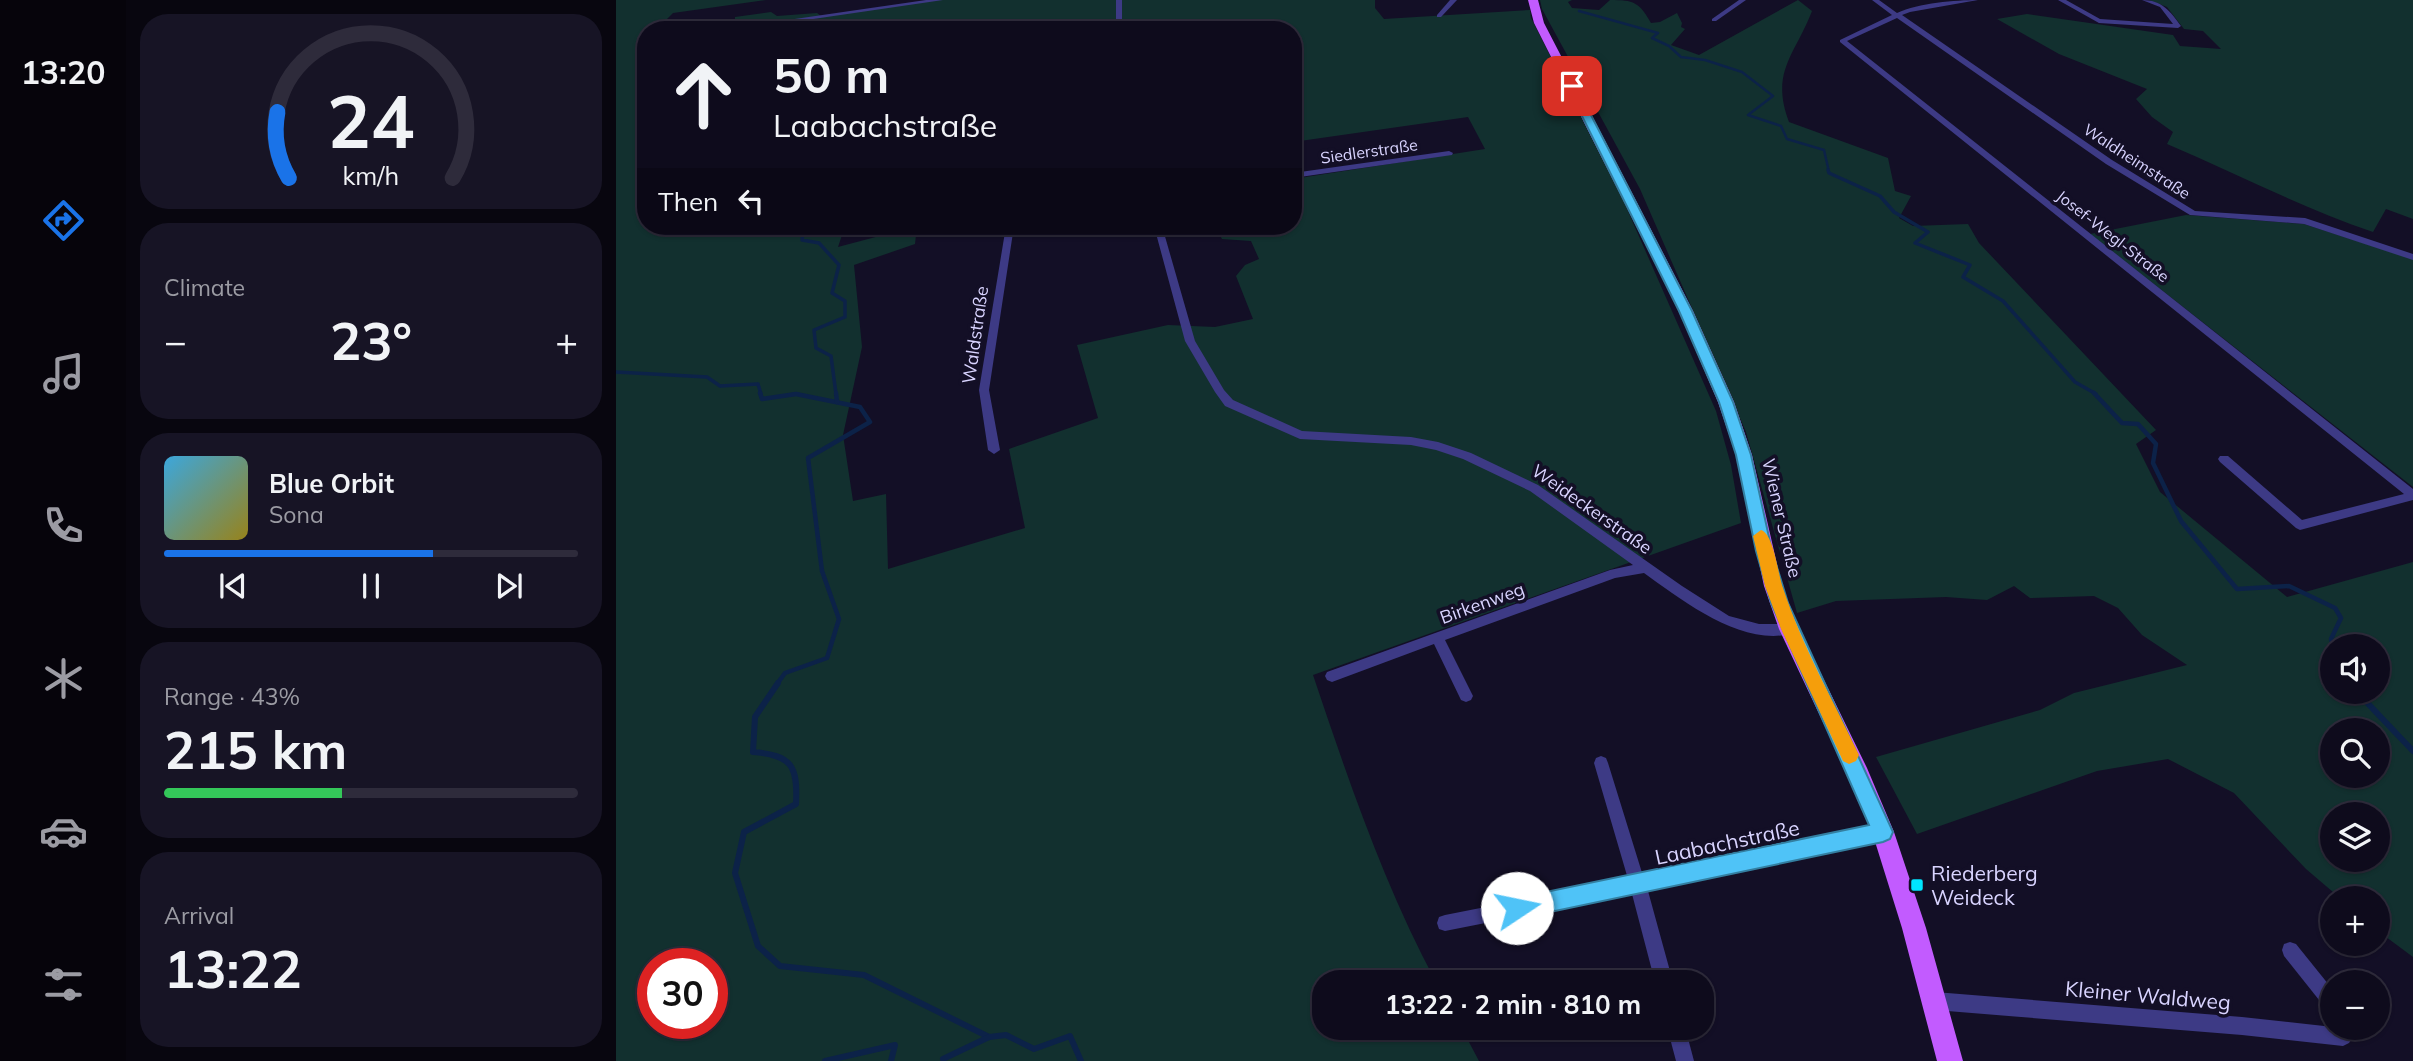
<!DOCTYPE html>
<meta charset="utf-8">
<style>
:root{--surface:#0e0b1c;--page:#171425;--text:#f1f3f6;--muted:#9b9ba3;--line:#2e2b3b;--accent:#1a73e8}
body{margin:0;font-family:Mulish,sans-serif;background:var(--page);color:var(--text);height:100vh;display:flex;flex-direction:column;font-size:26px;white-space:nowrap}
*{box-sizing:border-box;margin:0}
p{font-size:23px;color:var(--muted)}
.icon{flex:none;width:38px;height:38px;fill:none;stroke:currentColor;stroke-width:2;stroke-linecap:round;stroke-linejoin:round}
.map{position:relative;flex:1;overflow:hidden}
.panel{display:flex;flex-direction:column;gap:14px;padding:14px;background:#08060f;width:490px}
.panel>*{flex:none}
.hud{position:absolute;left:21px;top:21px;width:665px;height:214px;border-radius:28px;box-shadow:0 2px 5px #0004,0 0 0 2px var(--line);background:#0e0b1c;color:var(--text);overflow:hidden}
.buttons{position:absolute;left:1704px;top:634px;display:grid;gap:14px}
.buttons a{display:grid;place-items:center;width:70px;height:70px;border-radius:50%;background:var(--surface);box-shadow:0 2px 5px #0004,0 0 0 2px var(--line);font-size:35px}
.speed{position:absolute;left:21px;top:948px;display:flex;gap:14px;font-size:35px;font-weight:700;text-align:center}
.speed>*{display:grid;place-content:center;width:91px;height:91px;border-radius:50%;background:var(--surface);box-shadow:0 2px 5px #0004,0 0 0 2px var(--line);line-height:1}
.speed .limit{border:10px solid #d22;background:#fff;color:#111}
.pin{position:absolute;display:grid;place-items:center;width:60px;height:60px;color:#fff;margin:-30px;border-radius:14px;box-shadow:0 4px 10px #0006}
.me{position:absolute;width:77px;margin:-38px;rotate:79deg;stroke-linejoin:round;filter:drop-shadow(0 0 5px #0008)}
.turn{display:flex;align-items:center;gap:24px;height:147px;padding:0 21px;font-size:32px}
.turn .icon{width:91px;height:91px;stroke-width:2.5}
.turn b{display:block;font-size:49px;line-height:60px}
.then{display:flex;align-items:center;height:66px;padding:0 21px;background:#0003;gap:14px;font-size:26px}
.big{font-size:52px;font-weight:700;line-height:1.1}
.panel .widget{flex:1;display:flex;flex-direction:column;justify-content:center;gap:10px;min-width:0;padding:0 24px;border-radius:28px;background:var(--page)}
.panel .dial{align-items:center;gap:0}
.dial svg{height:182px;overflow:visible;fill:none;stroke:var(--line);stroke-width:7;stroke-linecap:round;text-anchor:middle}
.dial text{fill:var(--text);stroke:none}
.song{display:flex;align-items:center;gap:21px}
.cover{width:84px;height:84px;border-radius:10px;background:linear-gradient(135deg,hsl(200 70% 55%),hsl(50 70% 35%))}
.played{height:7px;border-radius:4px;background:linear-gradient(90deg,var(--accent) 65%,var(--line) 65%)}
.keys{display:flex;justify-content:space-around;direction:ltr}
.heat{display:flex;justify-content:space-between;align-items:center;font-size:38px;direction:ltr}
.charge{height:10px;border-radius:5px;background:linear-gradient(90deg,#34c759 43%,var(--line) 0)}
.trip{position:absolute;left:696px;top:970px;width:402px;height:70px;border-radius:28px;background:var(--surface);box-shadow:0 2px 5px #0004,0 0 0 2px var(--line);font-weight:700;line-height:70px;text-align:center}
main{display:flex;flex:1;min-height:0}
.tab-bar{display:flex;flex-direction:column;width:126px;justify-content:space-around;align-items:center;background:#06040b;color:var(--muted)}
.tab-bar .icon{width:49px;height:49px}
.tab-bar .current{color:var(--accent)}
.tab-bar b{font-size:32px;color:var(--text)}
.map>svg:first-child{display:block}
.green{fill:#12302f;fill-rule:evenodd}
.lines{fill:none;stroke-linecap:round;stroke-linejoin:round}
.stream-far3{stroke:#0c2248;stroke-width:2.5}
.stream-far2{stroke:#0c2248;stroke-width:3.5}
.stream-far1{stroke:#0c2248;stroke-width:4.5}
.stream{stroke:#0c2248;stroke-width:6}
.minor{fill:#3d3a85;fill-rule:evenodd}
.primary{fill:#c25bff;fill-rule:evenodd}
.route{fill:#4fc3f7;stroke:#337fa1;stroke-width:2}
.slow{fill:#f59e0b}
.poi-dot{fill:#00e5ff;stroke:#130f26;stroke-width:2.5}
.labels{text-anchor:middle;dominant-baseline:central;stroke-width:7;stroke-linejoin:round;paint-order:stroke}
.far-street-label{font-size:16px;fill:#d9d4ff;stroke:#130f26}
.street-label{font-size:18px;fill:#d9d4ff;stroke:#130f26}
.near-street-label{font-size:21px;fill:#d9d4ff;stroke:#130f26}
.near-poi-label{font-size:21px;fill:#d9d4ff;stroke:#130f26;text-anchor:start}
</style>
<main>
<nav class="tab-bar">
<b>13:20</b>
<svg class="icon current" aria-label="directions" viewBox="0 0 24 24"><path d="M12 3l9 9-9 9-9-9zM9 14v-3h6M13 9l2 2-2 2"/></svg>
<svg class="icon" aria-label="music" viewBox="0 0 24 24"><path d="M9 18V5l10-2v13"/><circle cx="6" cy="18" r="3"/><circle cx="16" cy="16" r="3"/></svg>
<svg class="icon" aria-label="phone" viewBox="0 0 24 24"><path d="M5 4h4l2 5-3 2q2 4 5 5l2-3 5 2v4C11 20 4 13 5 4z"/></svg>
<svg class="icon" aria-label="climate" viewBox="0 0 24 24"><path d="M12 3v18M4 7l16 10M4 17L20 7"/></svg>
<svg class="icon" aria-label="car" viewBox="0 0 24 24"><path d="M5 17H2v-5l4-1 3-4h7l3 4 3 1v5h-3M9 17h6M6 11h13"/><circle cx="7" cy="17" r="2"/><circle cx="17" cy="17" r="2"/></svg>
<svg class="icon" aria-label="filters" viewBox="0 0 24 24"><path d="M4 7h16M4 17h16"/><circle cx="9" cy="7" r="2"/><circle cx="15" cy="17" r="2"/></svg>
</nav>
<section class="panel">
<div class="widget dial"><svg viewBox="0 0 100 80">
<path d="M14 69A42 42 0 1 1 86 69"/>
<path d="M14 69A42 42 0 0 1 9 40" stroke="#1a73e8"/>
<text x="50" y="56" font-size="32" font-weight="700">24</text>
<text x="50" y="72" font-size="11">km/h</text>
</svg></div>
<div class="widget"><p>Climate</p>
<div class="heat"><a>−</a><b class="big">23°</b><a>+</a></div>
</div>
<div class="widget">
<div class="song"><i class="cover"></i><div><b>Blue Orbit</b><p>Sona</p></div></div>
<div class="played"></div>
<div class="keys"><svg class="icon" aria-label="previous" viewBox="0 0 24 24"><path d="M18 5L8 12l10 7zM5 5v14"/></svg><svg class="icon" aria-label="pause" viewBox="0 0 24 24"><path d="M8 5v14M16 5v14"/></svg><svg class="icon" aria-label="next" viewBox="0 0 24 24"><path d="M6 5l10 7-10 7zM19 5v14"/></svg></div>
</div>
<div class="widget"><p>Range · 43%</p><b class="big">215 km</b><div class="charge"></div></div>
<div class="widget"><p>Arrival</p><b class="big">13:22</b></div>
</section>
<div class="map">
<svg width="1797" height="1061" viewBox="0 0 1797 1061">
<rect width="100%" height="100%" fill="#130f26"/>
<g class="green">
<path d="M0,0H150L57,13L47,23L52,30H30V226H229L222,247L301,226L299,244L238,265L246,347L227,435L237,501L270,494L272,569L409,528L393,449L482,418L461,345L552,325L599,327L637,319L620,276L629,265L643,259L635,241L606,239L599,226H677V179L869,149L852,117L677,142V30H629L631,19L496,30H106L119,28V17L155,12L161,16L201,13L205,16L318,0H759V8L768,19L914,10L915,18L1007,200L1100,411L1115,465L1125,523L697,675C732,779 768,885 820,982H709V1027H845L863,1061H0ZM37,964H96V1024H37Z"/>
<path d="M924,0H956L952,2L956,8L983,10L994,0C1018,0 1023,2 1035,23L1044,22L1061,13L1066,23L1065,27L1069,29L1055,45L1083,55L1182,0L1196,11C1179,55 1154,72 1173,122L1272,158L1279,191L1295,196L1283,218L1297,226L1352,224L1363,243L1540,430L1520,444L1544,492L1671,597L1797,562V957L1762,931V898H1724L1690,869L1618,793L1552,759L1481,771L1301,834L1260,757L1424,710L1458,693L1571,665L1526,635L1502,608L1478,596L1414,598L1398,586L1371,600L1330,597L1220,601L1181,613L1130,432L1024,189L926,9ZM1717,646H1762V691H1717ZM1717,730H1762V775H1717ZM1717,814H1762V859H1717Z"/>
<path d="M1533,0H1797V219L1770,209L1757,232C1686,208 1620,173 1551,144L1557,132L1536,117L1520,99L1531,89L1443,54L1381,19L1411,14L1557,35L1564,46L1605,49L1587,31L1568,29L1551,7Z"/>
<path d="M1570,215L1688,224L1797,259V487L1474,234Z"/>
</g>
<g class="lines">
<path class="stream-far3" d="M963,11L1042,33L1036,38L1053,46L1065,57L1089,60L1126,72L1157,96L1132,115L1165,126L1171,139L1208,150L1213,172"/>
<g class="stream-far2">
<path d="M1212,170L1213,173L1264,196L1278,212L1312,232L1299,243L1354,265L1347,277L1387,301L1459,382L1480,394"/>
<path d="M205,226L187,233L186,240L203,243L223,265L216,293L229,301V317L198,330L200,348L215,356L220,394"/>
<path d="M0,372L91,377L104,386L142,384L145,394"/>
<path d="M177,394H182"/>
</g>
<g class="stream-far1">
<path d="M144,393L146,399L180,394L244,407L254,422L192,458L206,571L223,619L211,658L169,673L161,684"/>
<path d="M220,393L221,402"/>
<path d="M1478,393L1506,423L1522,424L1540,444L1537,463L1565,521L1621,589L1673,586L1719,608L1725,618L1715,639L1717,646"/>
</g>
<g class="stream">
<path d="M162,683L139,717L137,752C176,755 182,766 180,804L128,832L119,873L142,946L164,966L248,975L373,1037"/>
<path d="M1740,691L1797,751"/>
<path d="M327,1059L373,1037L390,1035L418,1049L454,1036L465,1061"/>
<path d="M209,1061L279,1045L275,1061"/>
</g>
<g class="minor">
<path d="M310,0H327L122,30H103Z"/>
<rect x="500" y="0" width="6" height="30"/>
<path d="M834,0H841L825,17H821V15Z"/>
<path d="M1123,0H1130L1100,21H1096V19Z"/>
<path d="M1256,0H1263L1281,13C1303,3 1339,0 1362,0L1294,12L1286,15L1496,160L1579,211L1689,218L1797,254V260L1688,224L1574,215L1490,164L1281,18L1231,41L1797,489V500L1684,530L1680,528L1604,462L1602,459L1604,456H1612L1686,520L1788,494L1224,42V40L1276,15Z"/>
<path d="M1442,0H1450L1484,19L1557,24L1544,7L1526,0C1546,0 1554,11 1565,26L1562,28L1483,23Z"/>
<path d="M833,151L837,153L836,155L677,178V173Z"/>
<path d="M390,226H398L373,390L384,450L378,454L372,450L363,390Z"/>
<path d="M538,226H546L579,341L608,390L617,400L686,431L795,437L822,442L855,453L922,485L1066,586L1113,616L1143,624H1173L1178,625L1180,629L1178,633C1127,648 1067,601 1028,573L999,578L829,640L857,696L855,700L850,702L845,700L818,644L716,682L711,680L709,676L711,672L994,570L1017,565L914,491L847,459L820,450L795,445L684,439L609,406L599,392L569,341Z"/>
<path d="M985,756L990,758L992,763L1027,876L1267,825L1273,827L1275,832L1273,837L1267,839L1032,891L1057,982H1039L1016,894L829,931L823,929L821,923L823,917L829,915L1012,879L978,763L980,758Z"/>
<path d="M1674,942L1680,944L1717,990V1013L1711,1010L1668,956L1666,950L1668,944Z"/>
<path d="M1319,992L1626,1017L1717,1027H1744L1733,1043L1727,1046L1626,1035L1319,1010L1313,1007L1310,1001L1313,995Z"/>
<path d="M1051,1027H1069L1078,1061H1060Z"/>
</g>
<path class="primary" d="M912,0H922L928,23L1077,311L1118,402L1136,455L1166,586L1183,629L1251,768L1278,832L1310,928L1347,1061H1321L1286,928L1256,832L1233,777L1163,629L1148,586L1120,455L1102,402L1063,311L918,23Z"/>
</g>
<path class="route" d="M956,83L960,86L1076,311L1117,402L1135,455L1156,551L1172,603L1277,832L1274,839L1267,842L901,919L894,916L890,908L894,901L901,898L1253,825L1155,603L1140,551L1120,455L1103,402L1063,311L951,86Z"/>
<path class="slow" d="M1145,530C1158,534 1162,575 1167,588C1186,646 1217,700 1243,755L1240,761L1233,764L1227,761L1165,629L1149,586L1137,536Z"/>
<rect class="poi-dot" x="1294" y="878" width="14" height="14" rx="3.5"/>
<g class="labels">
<g class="far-street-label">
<text transform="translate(753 151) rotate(-8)">Siedlerstraße</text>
<text transform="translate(1521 161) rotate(33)">Waldheimstraße</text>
<text transform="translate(1497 236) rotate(38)">Josef-Wegl-Straße</text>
</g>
<g class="street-label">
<text transform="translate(359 335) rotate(-82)">Waldstraße</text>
<text transform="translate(976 509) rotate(35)">Weideckerstraße</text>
<text transform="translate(1166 518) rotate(77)">Wiener Straße</text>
<text transform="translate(866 603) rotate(-20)">Birkenweg</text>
</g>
<g class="near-street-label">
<text transform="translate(1111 842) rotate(-12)">Laabachstraße</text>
<text transform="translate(1532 995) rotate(5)">Kleiner Waldweg</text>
</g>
<g class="near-poi-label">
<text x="1315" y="873">Riederberg<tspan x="1315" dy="24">Weideck</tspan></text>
</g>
</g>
</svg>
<div class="buttons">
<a><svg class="icon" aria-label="sound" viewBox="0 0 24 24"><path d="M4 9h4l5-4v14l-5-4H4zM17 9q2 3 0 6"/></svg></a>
<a><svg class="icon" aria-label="search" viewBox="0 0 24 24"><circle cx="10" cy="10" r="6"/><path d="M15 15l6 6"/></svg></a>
<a><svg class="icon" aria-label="layers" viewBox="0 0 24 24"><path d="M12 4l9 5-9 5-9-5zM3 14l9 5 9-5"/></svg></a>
<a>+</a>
<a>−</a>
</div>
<div class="speed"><div class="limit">30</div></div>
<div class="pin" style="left:956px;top:86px;background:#d93025"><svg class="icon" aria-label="arrive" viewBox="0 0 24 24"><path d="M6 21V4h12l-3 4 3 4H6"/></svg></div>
<svg class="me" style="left:901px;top:908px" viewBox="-20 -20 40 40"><circle r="19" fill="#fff"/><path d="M0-13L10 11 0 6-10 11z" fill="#4fc3f7"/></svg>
<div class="trip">13:22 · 2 min · 810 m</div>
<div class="hud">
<div class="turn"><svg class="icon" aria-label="ahead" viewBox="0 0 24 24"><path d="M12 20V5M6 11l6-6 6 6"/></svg><div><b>50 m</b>Laabachstraße</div></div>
<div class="then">Then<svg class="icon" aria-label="left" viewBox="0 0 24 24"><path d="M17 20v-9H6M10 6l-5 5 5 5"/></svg></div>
</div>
</div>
</main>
